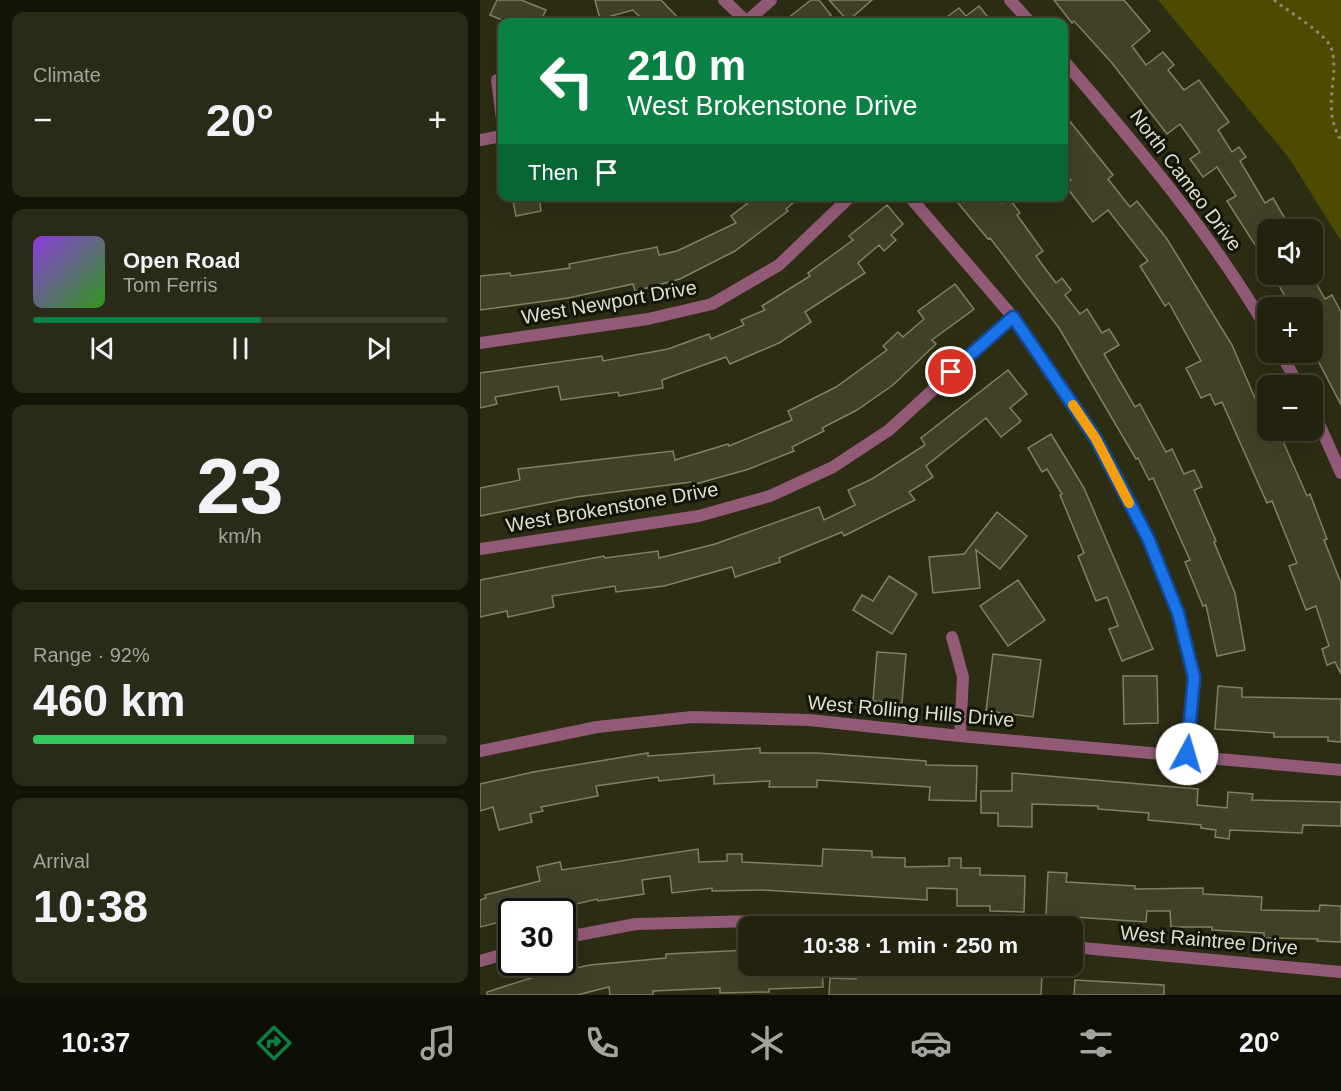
<!DOCTYPE html>
<meta charset="utf-8">
<style>
:root{--surface:#22220f;--page:#2a2a18;--text:#f1f3f6;--muted:#a2a49e;--line:#3f3f2f;--accent:#0b8043}
body{margin:0;font-family:Helvetica,sans-serif;background:var(--page);color:var(--text);height:100vh;display:flex;flex-direction:column;font-size:22px;white-space:nowrap}
*{box-sizing:border-box;margin:0}
p{font-size:20px;color:var(--muted)}
.icon{flex:none;width:33px;height:33px;fill:none;stroke:currentColor;stroke-width:2;stroke-linecap:round;stroke-linejoin:round}
.map{position:relative;flex:1;overflow:hidden}
.side{display:flex;flex-direction:column;gap:12px;padding:12px;background:#131308;width:480px}
.side>*{flex:none}
.hud{position:absolute;left:18px;top:18px;width:570px;height:183px;border-radius:12px;box-shadow:0 6px 24px #0002,0 0 0 2px var(--line);background:#0b8043;color:#fff;overflow:hidden}
.tools{position:absolute;left:777px;top:219px;display:grid;gap:12px}
.tools a{display:grid;place-items:center;width:66px;height:66px;border-radius:12px;background:var(--surface);box-shadow:0 6px 24px #0002,0 0 0 2px var(--line);font-size:30px}
.speed{position:absolute;left:18px;top:898px;display:flex;gap:12px;font-size:30px;font-weight:700;text-align:center}
.speed>*{display:grid;place-content:center;width:78px;height:78px;border-radius:50%;background:var(--surface);box-shadow:0 6px 24px #0002,0 0 0 2px var(--line);line-height:1}
.speed .limit{border:3px solid #111;border-radius:9px;background:#fff;color:#111}
.pin{position:absolute;display:grid;place-items:center;width:51px;height:51px;color:#fff;margin:-26px;border:3px solid #fff;border-radius:50%;box-shadow:0 2px 6px #0007}
.me{position:absolute;width:66px;margin:-33px;rotate:6deg;stroke-linejoin:round;filter:drop-shadow(0 0 4px #0008)}
.turn{display:flex;align-items:center;gap:21px;height:126px;padding:0 30px;font-size:27px}
.turn .icon{width:78px;height:78px;stroke-width:2.5}
.turn b{display:block;font-size:42px;line-height:51px}
.then{display:flex;align-items:center;height:57px;padding:0 30px;background:#0003;gap:12px;font-size:22px}
.big{font-size:45px;font-weight:600;line-height:1.1}
.side .widget{flex:1;display:flex;flex-direction:column;justify-content:center;gap:9px;min-width:0;padding:0 21px;border-radius:12px;background:var(--page)}
.side .dial{align-items:center;gap:0}
.dial b{font-size:78px;line-height:1}
.song{display:flex;align-items:center;gap:18px}
.cover{width:72px;height:72px;border-radius:9px;background:linear-gradient(135deg,hsl(270 70% 55%),hsl(110 70% 35%))}
.played{height:6px;border-radius:3px;background:linear-gradient(90deg,var(--accent) 55%,var(--line) 55%)}
.keys{display:flex;justify-content:space-around;direction:ltr}
.heat{display:flex;justify-content:space-between;align-items:center;font-size:33px;direction:ltr}
.charge{height:9px;border-radius:4px;background:linear-gradient(90deg,#34c759 92%,var(--line) 0)}
.trip{position:absolute;left:258px;top:916px;width:345px;height:60px;border-radius:12px;background:var(--surface);box-shadow:0 6px 24px #0002,0 0 0 2px var(--line);font-weight:600;line-height:60px;text-align:center}
.dock{display:flex;height:96px;justify-content:space-around;align-items:center;background:#0e0e06;color:var(--muted)}
.dock .icon{width:42px;height:42px}
.dock .current{color:var(--accent)}
.dock b{font-size:27px;color:var(--text)}
main{display:flex;flex:1;min-height:0}
.map>svg:first-child{display:block}
.green{fill:#4d4b00}
.building{fill:#414127;stroke:#808064;stroke-width:1.5}
.lines{fill:none;stroke-linecap:round;stroke-linejoin:round}
.path{stroke:#898975;stroke-width:3;stroke-dasharray:3 4.5;stroke-linecap:butt}
.street{stroke:#925a77;stroke-width:12}
.route-casing{stroke:#114b97;stroke-width:15}
.route{stroke:#1a73e8;stroke-width:10}
.slow{stroke:#f59e0b;stroke-width:10}
.labels{text-anchor:middle;dominant-baseline:central;stroke-width:6;stroke-linejoin:round;paint-order:stroke}
.street-label{font-size:20px;fill:#dedfcf;stroke:#14150a}
</style>
<main>
<section class="side">
<div class="widget"><p>Climate</p>
<div class="heat"><a>−</a><b class="big">20°</b><a>+</a></div>
</div>
<div class="widget">
<div class="song"><i class="cover"></i><div><b>Open Road</b><p>Tom Ferris</p></div></div>
<div class="played"></div>
<div class="keys"><svg class="icon" aria-label="previous" viewBox="0 0 24 24"><path d="M18 5L8 12l10 7zM5 5v14"/></svg><svg class="icon" aria-label="pause" viewBox="0 0 24 24"><path d="M8 5v14M16 5v14"/></svg><svg class="icon" aria-label="next" viewBox="0 0 24 24"><path d="M6 5l10 7-10 7zM19 5v14"/></svg></div>
</div>
<div class="widget dial"><b>23</b><p>km/h</p></div>
<div class="widget"><p>Range · 92%</p><b class="big">460 km</b><div class="charge"></div></div>
<div class="widget"><p>Arrival</p><b class="big">10:38</b></div>
</section>
<div class="map">
<svg width="861" height="995" viewBox="0 0 861 995">
<rect width="100%" height="100%" fill="#2d2d14"/>
<path class="green" d="M678,0H861V241L809,158Z"/>
<g class="building">
<path d="M17,0H41L66,10L60,22H27L10,15Z"/>
<path d="M115,0H181L202,22H165L153,10L120,19Z"/>
<path d="M331,0H339L351,15L342,22H303Z"/>
<path d="M349,0H392L368,21Z"/>
<path d="M574,0H644L670,31L652,46L666,65L683,52L694,65L688,70L704,90L719,80L749,122L738,130L752,152L759,147L766,157L760,161L785,203L793,198L807,222L794,230H788V265L747,201L756,196L737,167L723,177L710,159L720,152L700,124L687,134L632,63L594,21L592,23Z"/>
<path d="M499,6L512,22H460L479,8L486,16Z"/>
<path d="M584,114L633,175L628,179L650,207L657,201L687,239L752,345L775,398L782,395L788,407V430H798L827,496L830,494L847,539L844,540L861,583V674L855,662L847,665L842,649L849,646L836,606L826,610L809,566L817,563L792,501L787,503L742,402L735,405L730,394L721,398L706,368L721,361L689,303L685,306L660,266L668,261L628,210L613,222L585,185L591,180L584,171Z"/>
<path d="M32,196H59L61,211L36,216Z"/>
<path d="M277,196H321L306,209L308,211L255,251L200,279L155,291L153,284L88,298L0,310V276L30,273L31,276L90,268L89,264L177,247L179,255L197,251L256,223L251,216Z"/>
<path d="M486,196H517L522,203L529,198L540,213L537,215L563,251L556,256L561,263L576,283L582,278L591,290L585,295L600,314L607,309L622,333L629,329L639,345L624,354L655,407L660,404L686,452L692,449L704,474L714,470L722,487L714,490L736,541L734,542L755,593L765,650L737,656L726,605L723,606L705,562L710,560L673,478L669,480L658,458L656,459L579,328L510,238L508,239L478,203Z"/>
<path d="M407,205L423,224L411,235L416,240L404,251L399,245L378,263L385,273L325,312L331,322L299,343L250,364L246,357L182,380L183,388L139,396L138,392L81,400L78,386L15,397L17,404L0,408V373L122,356L123,361L188,349L229,334L231,339L264,325L261,320L285,310L282,306L330,276L328,273L373,240L369,236Z"/>
<path d="M793,274H831L845,299L852,295L861,312V405L832,349V308H811Z"/>
<path d="M475,284L494,309L452,340L456,344L413,385L377,410L342,428L344,431L312,447L314,451L269,469L212,485L211,482L96,497L0,516V488L40,480L38,469L193,451L195,460L248,444L249,446L312,420L308,411L356,387L407,350L403,346L418,332L423,337L444,319L438,311Z"/>
<path d="M528,370L547,394L530,408L541,421L521,437L506,418L446,466L453,477L429,492L435,500L364,536L362,532L299,558L300,562L255,577L252,567L184,586L136,592L135,586L72,596L74,607L28,617L27,611L0,617V580L124,556L125,558L178,551L179,558L235,544L339,507L344,520L375,505L368,490L392,479L445,445L441,438Z"/>
<path d="M571,434L604,488L673,649L642,661L629,629L638,626L627,597L616,601L598,556L604,553L580,495L582,494L567,469L562,472L548,448Z"/>
<path d="M517,512L547,536L520,569L496,550L500,588L453,593L449,557L484,554Z"/>
<path d="M409,576L437,594L412,634L373,610L382,595L393,601Z"/>
<path d="M538,580L565,620L528,646L500,606Z"/>
<path d="M397,652L426,654L422,703L393,701Z"/>
<path d="M513,654L561,660L553,717L506,711Z"/>
<path d="M643,676H677L678,723L644,724Z"/>
<path d="M738,686L762,688V697L861,699V742L848,741V737H794V733L735,729Z"/>
<path d="M280,748V753H337L446,761V765L497,766L496,801L449,800L450,787L337,780V787H289L290,781L234,784V775L179,781L178,777L116,786L118,796L61,807L63,811L50,814L52,822L19,830L13,807L0,811V784L53,772L168,753V756Z"/>
<path d="M532,773L718,789L717,805L747,808L748,792L773,794L772,800L861,802V826L823,825L822,833L750,830L749,839L735,837L736,830L721,828V825L668,820L669,813L618,809V806L552,804V827L518,826V813H501V791H532Z"/>
<path d="M218,849L219,862L247,861V854H262V862L342,866L343,849L392,851V857L425,858V867L469,866V858H481V868H500V875L545,876L544,912L510,911V906H477V889L447,888V900L283,890L232,891V888L192,893L190,876L162,880L164,894L118,901L117,899L63,912H32V919L0,927V900L6,898L5,895L60,881L57,867L80,862L82,870Z"/>
<path d="M568,872L587,873L586,882L655,886V889L723,888V894L782,897L781,910L839,911L840,905L861,906V942L837,941L838,939L784,938V933L732,930V927H691L690,911H667L666,922L566,915Z"/>
<path d="M268,950V966H342L343,987L289,989V992L240,993V988L173,991V995H130L129,987L97,995H7V992L54,977L110,965L186,958V954Z"/>
<path d="M377,966H455L508,969V973L562,974L561,995H349L350,978L376,979Z"/>
<path d="M595,980L684,985V995H594Z"/>
</g>
<g class="lines">
<path class="path" d="M794,0C809,12 842,31 851,47C861,78 840,104 861,141"/>
<g class="street">
<path d="M244,0L267,22"/>
<path d="M530,0L550,22"/>
<path d="M266,22L291,0"/>
<path d="M584,61C658,147 730,232 788,331"/>
<path d="M17,80L22,119"/>
<path d="M0,140L22,136"/>
<path d="M429,196L533,317L616,439L668,538L698,613L715,677L707,754"/>
<path d="M0,343L168,319L232,304L299,265L371,196"/>
<path d="M800,352L819,386"/>
<path d="M832,408L861,473"/>
<path d="M0,549L219,516L290,496L353,467L409,430L533,317"/>
<path d="M472,637L483,677L480,736"/>
<path d="M0,751L117,727L212,717L329,720L480,736L861,770"/>
<path d="M82,938L156,924L315,920L388,927"/>
<path d="M592,947L861,972"/>
<path d="M0,961L32,952"/>
</g>
</g>
<g class="lines">
<defs>
<path id="route" d="M471,372L533,317L616,439L668,538L698,613L714,677L707,754"/>
</defs>
<use href="#route" class="route-casing"/>
<use href="#route" class="route"/>
<path class="slow" d="M593,405L616,439L649,503"/>
</g>
<g class="labels">
<g class="street-label">
<text transform="translate(706 180) rotate(53)">North Cameo Drive</text>
<text transform="translate(129 302) rotate(-10)">West Newport Drive</text>
<text transform="translate(132 507) rotate(-10)">West Brokenstone Drive</text>
<text transform="translate(431 711) rotate(5)">West Rolling Hills Drive</text>
<text transform="translate(729 940) rotate(5)">West Raintree Drive</text>
</g>
</g>
</svg>
<div class="tools">
<a><svg class="icon" aria-label="sound" viewBox="0 0 24 24"><path d="M4 9h4l5-4v14l-5-4H4zM17 9q2 3 0 6"/></svg></a>
<a>+</a>
<a>−</a>
</div>
<div class="speed"><div class="limit">30</div></div>
<div class="pin" style="left:471px;top:372px;background:#d93025"><svg class="icon" aria-label="arrive" viewBox="0 0 24 24"><path d="M6 21V4h12l-3 4 3 4H6"/></svg></div>
<svg class="me" style="left:707px;top:754px" viewBox="-20 -20 40 40"><circle r="19" fill="#fff"/><path d="M0-13L10 11 0 6-10 11z" fill="#1a73e8"/></svg>
<div class="trip">10:38 · 1 min · 250 m</div>
<div class="hud">
<div class="turn"><svg class="icon" aria-label="left" viewBox="0 0 24 24"><path d="M17 20v-9H6M10 6l-5 5 5 5"/></svg><div><b>210 m</b>West Brokenstone Drive</div></div>
<div class="then">Then<svg class="icon" aria-label="arrive" viewBox="0 0 24 24"><path d="M6 21V4h12l-3 4 3 4H6"/></svg></div>
</div>
</div>
</main>
<nav class="dock">
<b>10:37</b>
<svg class="icon current" aria-label="directions" viewBox="0 0 24 24"><path d="M12 3l9 9-9 9-9-9zM9 14v-3h6M13 9l2 2-2 2"/></svg>
<svg class="icon" aria-label="music" viewBox="0 0 24 24"><path d="M9 18V5l10-2v13"/><circle cx="6" cy="18" r="3"/><circle cx="16" cy="16" r="3"/></svg>
<svg class="icon" aria-label="phone" viewBox="0 0 24 24"><path d="M5 4h4l2 5-3 2q2 4 5 5l2-3 5 2v4C11 20 4 13 5 4z"/></svg>
<svg class="icon" aria-label="climate" viewBox="0 0 24 24"><path d="M12 3v18M4 7l16 10M4 17L20 7"/></svg>
<svg class="icon" aria-label="car" viewBox="0 0 24 24"><path d="M5 17H2v-5l4-1 3-4h7l3 4 3 1v5h-3M9 17h6M6 11h13"/><circle cx="7" cy="17" r="2"/><circle cx="17" cy="17" r="2"/></svg>
<svg class="icon" aria-label="filters" viewBox="0 0 24 24"><path d="M4 7h16M4 17h16"/><circle cx="9" cy="7" r="2"/><circle cx="15" cy="17" r="2"/></svg>
<b>20°</b>
</nav>
